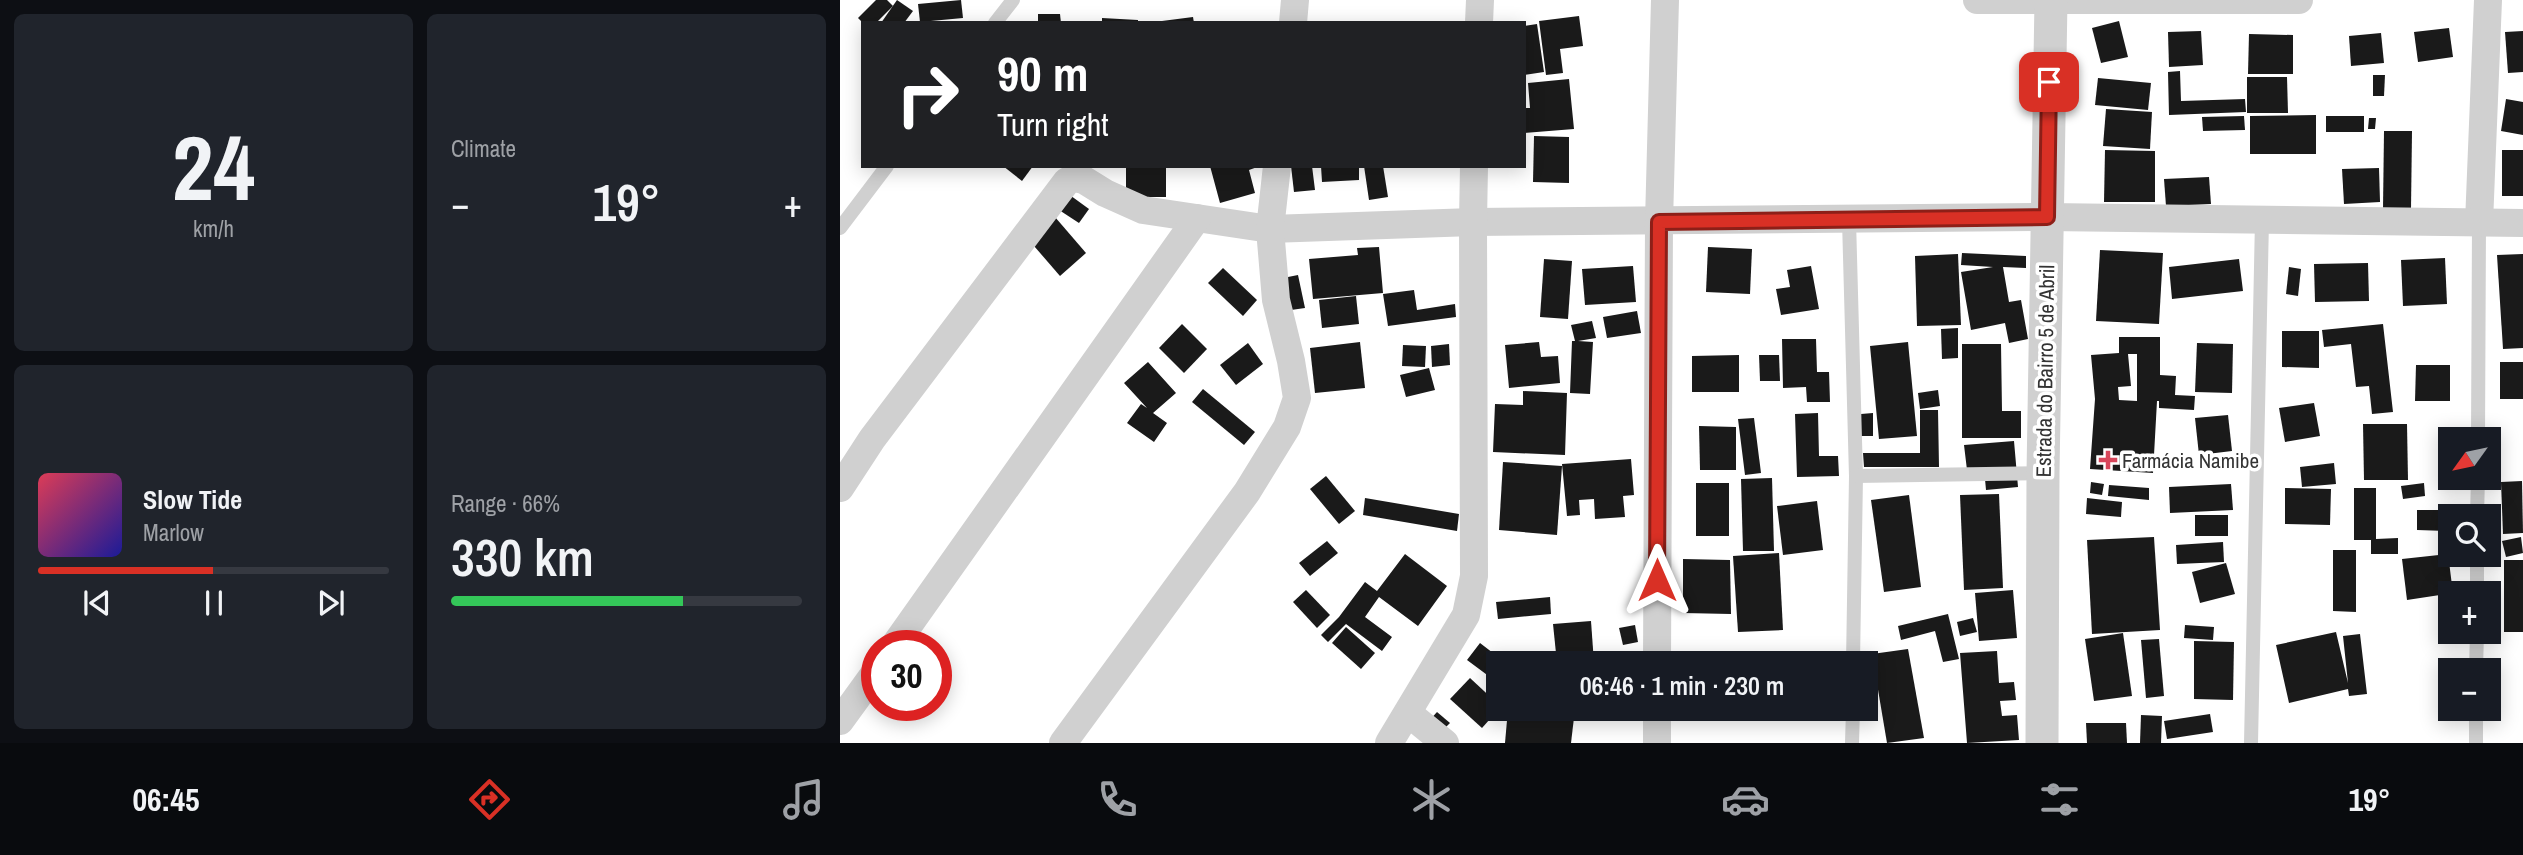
<!DOCTYPE html>
<meta charset="utf-8">
<style>
:root{--surface:#171b24;--page:#20242c;--text:#f1f3f6;--muted:#9ea1a6;--line:#363941;--accent:#d93025}
body{margin:0;font-family:"Archivo Narrow",sans-serif;background:var(--page);color:var(--text);height:100vh;display:flex;flex-direction:column;font-size:26px;white-space:nowrap}
*{box-sizing:border-box;margin:0}
p{font-size:23px;color:var(--muted)}
.icon{flex:none;width:38px;height:38px;fill:none;stroke:currentColor;stroke-width:2;stroke-linecap:round;stroke-linejoin:round}
.map{position:relative;flex:1;overflow:hidden}
.side{display:flex;flex-direction:column;gap:14px;padding:14px;background:#0d0f14;width:840px}
.side>*{flex:none}
.top-card{position:absolute;left:21px;top:21px;width:665px;height:147px;border-radius:0px;box-shadow:0 4px 18px #0003;background:#202124;color:#fff;overflow:hidden}
.needle{width:46px;rotate:237deg}
.buttons{position:absolute;left:1598px;top:427px;display:grid;gap:14px}
.buttons a{display:grid;place-items:center;width:63px;height:63px;border-radius:0px;background:var(--surface);box-shadow:0 4px 18px #0003;font-size:35px}
.speed{position:absolute;left:21px;top:630px;display:flex;gap:14px;font-size:35px;font-weight:700;text-align:center}
.speed>*{display:grid;place-content:center;width:91px;height:91px;border-radius:50%;background:var(--surface);box-shadow:0 4px 18px #0003;line-height:1}
.speed .limit{border:10px solid #d22;background:#fff;color:#111}
.pin{position:absolute;display:grid;place-items:center;width:60px;height:60px;color:#fff;margin:-30px;border-radius:14px;box-shadow:0 4px 10px #0006}
.me{position:absolute;width:77px;margin:-38px;rotate:0deg;stroke-linejoin:round;filter:drop-shadow(0 0 5px #0008)}
.turn{display:flex;align-items:center;gap:24px;height:147px;padding:0 21px;font-size:32px}
.turn .icon{width:91px;height:91px;stroke-width:2.5}
.turn b{display:block;font-size:49px;line-height:60px}
.big{font-size:52px;font-weight:600;line-height:1.1}
.side .card{flex:1;display:flex;flex-direction:column;justify-content:center;gap:10px;min-width:0;padding:0 24px;border-radius:10px;background:var(--page)}
.side .dial{align-items:center;gap:0}
.dial b{font-size:91px;line-height:1}
.song{display:flex;align-items:center;gap:21px}
.cover{width:84px;height:84px;border-radius:10px;background:linear-gradient(135deg,hsl(350 70% 55%),hsl(240 70% 35%))}
.played{height:7px;border-radius:4px;background:linear-gradient(90deg,var(--accent) 50%,var(--line) 50%)}
.keys{display:flex;justify-content:space-around;direction:ltr}
.heat{display:flex;justify-content:space-between;align-items:center;font-size:38px;direction:ltr}
.charge{height:10px;border-radius:5px;background:linear-gradient(90deg,#34c759 66%,var(--line) 0)}
.side .tiles{flex:1;display:grid;gap:14px;grid-template-columns:repeat(2,1fr)}
.trip{position:absolute;left:646px;top:651px;width:392px;height:70px;border-radius:0px;background:var(--surface);box-shadow:0 4px 18px #0003;font-weight:600;line-height:70px;text-align:center}
.menu{display:flex;height:112px;justify-content:space-around;align-items:center;background:#090b0e;color:var(--muted)}
.menu .icon{width:49px;height:49px}
.menu .active{color:var(--accent)}
.menu b{font-size:32px;color:var(--text)}
main{display:flex;flex:1;min-height:0}
.map>svg:first-child{display:block}
.building{fill:#1a1a1a;fill-rule:evenodd}
.lines{fill:none;stroke-linecap:round;stroke-linejoin:round}
.service{stroke:#d0d0d0;stroke-width:14}
.minor{stroke:#d0d0d0;stroke-width:28}
.tertiary{stroke:#d0d0d0;stroke-width:33}
.route-casing{stroke:#8d1f18;stroke-width:18}
.route{stroke:#d93025;stroke-width:12}
.poi-dot{fill:#d8465b;stroke:#fff;stroke-width:2.5}
.labels{text-anchor:middle;dominant-baseline:central;stroke-width:7;stroke-linejoin:round;paint-order:stroke}
.street-label{font-size:21px;fill:#333;stroke:#fff}
.poi-label{font-size:21px;fill:#333;stroke:#fff;text-anchor:start}
</style>
<main>
<section class="side">
<div class="tiles">
<div class="card dial"><b>24</b><p>km/h</p></div>
<div class="card"><p>Climate</p>
<div class="heat"><a>−</a><b class="big">19°</b><a>+</a></div>
</div>
<div class="card">
<div class="song"><i class="cover"></i><div><b>Slow Tide</b><p>Marlow</p></div></div>
<div class="played"></div>
<div class="keys"><svg class="icon" aria-label="previous" viewBox="0 0 24 24"><path d="M18 5L8 12l10 7zM5 5v14"/></svg><svg class="icon" aria-label="pause" viewBox="0 0 24 24"><path d="M8 5v14M16 5v14"/></svg><svg class="icon" aria-label="next" viewBox="0 0 24 24"><path d="M6 5l10 7-10 7zM19 5v14"/></svg></div>
</div>
<div class="card"><p>Range · 66%</p><b class="big">330 km</b><div class="charge"></div></div>
</div>
</section>
<div class="map">
<svg width="1683" height="743" viewBox="0 0 1683 743">
<rect width="100%" height="100%" fill="#fff"/>
<g class="building">
<path d="M36,0H47L53,6L36,23H23L18,18Z"/>
<path d="M57,0L73,11L64,23H41Z"/>
<path d="M121,0L123,18L80,22L78,4Z"/>
<path d="M198,14H220L221,23H198Z"/>
<path d="M739,16L743,46L720,49L723,73L706,75L699,21Z"/>
<path d="M353,17L354,23H322V21Z"/>
<path d="M262,18L298,20V23H262Z"/>
<path d="M1279,21L1288,57L1261,63L1252,28Z"/>
<path d="M697,24L704,72L684,75V26Z"/>
<path d="M1609,28L1613,57L1578,62L1574,32Z"/>
<path d="M1361,31L1363,65L1329,67L1328,32Z"/>
<path d="M1683,31V72L1668,73L1665,32Z"/>
<path d="M1541,33L1544,63L1511,66L1509,36Z"/>
<path d="M1409,34L1453,35V74H1408Z"/>
<path d="M1340,71L1341,101L1405,99L1406,112L1329,115L1328,72Z"/>
<path d="M1533,75H1545L1544,96H1533Z"/>
<path d="M1407,77H1447L1448,113H1407Z"/>
<path d="M1258,78L1311,83L1308,110L1255,105Z"/>
<path d="M729,79L734,129L684,133V108H690L688,83Z"/>
<path d="M1666,99L1683,102V135L1661,131Z"/>
<path d="M1266,109L1312,112L1310,149L1263,146Z"/>
<path d="M1476,115V154H1410V116Z"/>
<path d="M1404,116L1405,130L1363,131L1362,117Z"/>
<rect x="1486" y="116" width="38" height="16"/>
<path d="M1529,118H1536L1535,129H1528Z"/>
<path d="M1544,131H1572L1571,209H1543Z"/>
<path d="M694,136L729,137V183L693,182Z"/>
<path d="M1265,150L1315,151V202H1264Z"/>
<rect x="1662" y="150" width="21" height="46"/>
<path d="M163,166H193L182,181Z"/>
<rect x="286" y="166" width="40" height="31"/>
<path d="M370,166H420L409,170L415,193L380,203Z"/>
<path d="M451,166H472L475,190L454,192Z"/>
<path d="M481,166H519V180L482,182Z"/>
<path d="M524,166H543L548,197L529,200Z"/>
<path d="M1539,168L1540,202L1504,204L1502,169Z"/>
<path d="M1369,177L1371,204L1326,206L1324,179Z"/>
<path d="M227,193L249,209L239,223L216,208Z"/>
<path d="M215,217L246,253L220,276L188,239Z"/>
<path d="M539,247L543,293L473,299L469,259L518,255L517,248Z"/>
<path d="M868,247L912,249L910,294L866,292Z"/>
<path d="M1260,250L1323,253L1319,324L1256,321Z"/>
<path d="M1122,253L1186,256V268L1163,267L1169,302L1181,300L1188,339L1169,343L1165,323L1131,330L1121,272L1153,267L1121,265Z"/>
<path d="M1118,254L1121,325L1077,326L1075,256Z"/>
<path d="M1683,254V348L1663,349L1657,255Z"/>
<path d="M1605,258L1607,304L1563,306L1561,260Z"/>
<path d="M704,259L732,261L728,319L700,317Z"/>
<path d="M1399,259L1403,291L1332,299L1329,267Z"/>
<path d="M1528,263L1529,301L1475,302L1474,264Z"/>
<path d="M793,266L796,302L745,305L742,269Z"/>
<path d="M971,266L979,309L941,315L936,289L950,287L947,270Z"/>
<path d="M1449,267L1461,269L1458,296L1446,294Z"/>
<path d="M383,268L417,300L403,316L368,283Z"/>
<path d="M458,275L465,308L451,310L443,278Z"/>
<path d="M574,290L577,310L615,304L616,317L548,326L543,294Z"/>
<path d="M516,296L519,324L482,328L479,300Z"/>
<path d="M797,311L801,333L767,338L763,317Z"/>
<path d="M752,321L756,338L738,341L753,342L750,394L730,393L732,341H735L731,325Z"/>
<path d="M342,324L367,349L344,373L319,348Z"/>
<path d="M1543,324L1553,412L1532,414L1529,386L1516,387L1511,344L1484,347L1482,330Z"/>
<path d="M1118,328V358L1102,359L1101,329Z"/>
<path d="M1442,331H1479V368L1442,367Z"/>
<path d="M1279,337H1320V375L1336,376L1335,395L1355,396L1354,410L1319,408V401H1317L1313,473L1250,469L1255,399L1251,355L1279,353ZM1288,354H1297V401L1279,400L1278,387L1291,386Z"/>
<path d="M942,339H976L977,372H989L990,402H967L966,387L943,388Z"/>
<path d="M520,342L525,388L475,393L470,348Z"/>
<path d="M699,342L701,357L718,356L720,383L669,388L665,345Z"/>
<path d="M1068,342L1077,436L1039,439L1030,346Z"/>
<path d="M408,343L423,364L396,385L380,365Z"/>
<path d="M1357,343L1393,344L1392,393L1355,392Z"/>
<path d="M609,344L610,365L592,367L591,346Z"/>
<path d="M1122,344H1161L1162,411H1181V438H1122Z"/>
<path d="M563,345L586,346L585,367L562,366Z"/>
<path d="M899,355V392H852V356Z"/>
<path d="M919,355H939L940,381H920Z"/>
<path d="M308,362L336,393L313,413L327,423L314,442L287,423L301,404L307,408L284,383Z"/>
<rect x="1660" y="362" width="23" height="37"/>
<path d="M1576,365H1610V401H1575Z"/>
<path d="M589,368L595,390L566,397L560,375Z"/>
<path d="M363,389L415,432L404,445L352,402Z"/>
<path d="M1098,390L1100,406L1080,409L1078,393Z"/>
<path d="M683,391L727,393L725,455L653,452L655,404L683,405Z"/>
<path d="M1474,403L1480,436L1445,442L1439,408Z"/>
<path d="M1080,410H1098L1099,467H1024L1023,453H1080Z"/>
<path d="M978,413L979,456H998L999,476L957,477L955,414Z"/>
<path d="M1033,413V436H1021V414Z"/>
<path d="M1388,415L1392,451L1359,455L1355,418Z"/>
<path d="M914,418L921,473L905,475L898,419Z"/>
<path d="M1523,424H1567L1568,480H1524Z"/>
<path d="M859,426L896,427V470H860Z"/>
<path d="M1174,441L1178,487L1146,490L1144,468L1127,470L1124,445Z"/>
<path d="M791,459L794,495L783,496L785,517L755,519L754,499L739,500L740,515L727,516L722,464Z"/>
<path d="M663,462L722,466L717,535L659,530Z"/>
<path d="M1494,463L1496,484L1462,487L1460,467Z"/>
<path d="M486,476L515,511L499,524L470,489Z"/>
<path d="M932,478L934,551H903L901,479Z"/>
<path d="M1682,481L1683,533L1663,534L1661,482Z"/>
<path d="M1251,482L1264,484L1262,495L1250,493Z"/>
<rect x="856" y="483" width="33" height="53"/>
<path d="M1584,483L1585,496L1563,499L1561,486Z"/>
<path d="M1391,484L1393,510L1330,513L1329,487Z"/>
<path d="M1269,485L1309,488V500L1268,496Z"/>
<path d="M1445,488L1491,489L1490,525L1445,524Z"/>
<path d="M1514,488H1536V539L1558,538V554H1531V540H1514Z"/>
<path d="M1159,494L1163,588L1124,590L1120,495Z"/>
<path d="M1069,495L1081,587L1044,592L1031,500Z"/>
<path d="M525,498L619,514L617,531L523,515Z"/>
<path d="M1247,498L1282,502L1281,517L1246,514Z"/>
<path d="M977,501L983,550L943,555L937,506Z"/>
<path d="M1577,510H1607V531L1577,530Z"/>
<rect x="1355" y="515" width="33" height="21"/>
<path d="M1314,537L1320,630L1252,634L1247,540Z"/>
<path d="M1681,537L1683,553L1666,557L1662,541Z"/>
<path d="M487,541L498,553L470,576L459,563Z"/>
<path d="M1383,542L1384,562L1337,564L1336,545Z"/>
<path d="M1493,550H1516V612L1493,611Z"/>
<path d="M939,553L943,630L898,632L893,556Z"/>
<path d="M565,554L607,586L578,626L539,597L525,617L552,637L542,651L506,624L488,642L481,635L499,617L525,582L537,591Z"/>
<path d="M1608,554L1613,593L1567,600L1562,559Z"/>
<path d="M843,559L890,560L891,614L843,613Z"/>
<rect x="1664" y="560" width="19" height="72"/>
<path d="M1386,563L1395,594L1360,603L1352,572Z"/>
<path d="M466,590L490,615L477,628L453,602Z"/>
<path d="M1173,590L1177,638L1139,641L1135,593Z"/>
<path d="M710,597L711,614L658,619L656,602Z"/>
<path d="M1108,614L1119,659L1103,662L1095,631L1061,640L1058,626Z"/>
<path d="M1133,618L1137,632L1120,636L1117,622Z"/>
<path d="M751,621L754,663H717L713,624Z"/>
<path d="M795,625L798,642L783,645L779,628Z"/>
<path d="M1345,625L1374,627L1373,640L1344,638Z"/>
<path d="M506,627L535,653L521,669L492,643Z"/>
<path d="M1496,632L1508,683L1503,636L1520,634L1527,694L1509,696L1508,689L1449,703L1436,645Z"/>
<path d="M1283,633L1292,696L1254,701L1245,639Z"/>
<path d="M1319,639L1324,696L1306,698L1301,640Z"/>
<path d="M1354,641L1394,642L1393,700L1354,699Z"/>
<path d="M640,643L666,663H658V683L627,660Z"/>
<path d="M1068,649L1084,738L1047,743L1032,654Z"/>
<path d="M1157,651L1159,683L1174,682L1176,700L1160,701L1162,716L1177,715L1179,740L1127,743L1120,653Z"/>
<path d="M630,678L658,704V710L642,728L610,699Z"/>
<path d="M668,709H735L731,743H665Z"/>
<path d="M597,712L610,723L600,733L588,722Z"/>
<path d="M1370,714L1373,732L1327,739L1324,721Z"/>
<path d="M1301,715L1322,716L1321,743H1300Z"/>
<path d="M1246,723H1286L1287,743H1247Z"/>
</g>
<g class="lines">
<g class="service">
<path d="M155,23L173,0"/>
<path d="M1009,220L1016,476L1013,663"/>
<path d="M0,228L47,166"/>
<path d="M1638,439L1639,223"/>
<path d="M1016,476L1203,473"/>
<path d="M1637,516L1638,478"/>
<path d="M1637,593V555"/>
<path d="M1636,670L1637,632"/>
<path d="M1012,743L1013,709"/>
<path d="M1411,743L1422,220"/>
<path d="M1636,743V709"/>
</g>
<g class="minor">
<path d="M1137,0H1459"/>
<path d="M453,23L455,0"/>
<path d="M639,23L640,0"/>
<path d="M1639,223L1648,0"/>
<path d="M0,488L32,439L227,181L235,178L244,180L265,193L303,210L430,229L633,222L1207,217L1683,223"/>
<path d="M54,646L357,218"/>
<path d="M817,663L819,222L825,0"/>
<path d="M817,709V743"/>
<path d="M568,713L605,743"/>
<path d="M0,721L37,670"/>
<path d="M223,743L407,492L447,427L457,398L451,361L436,300L430,229L437,166"/>
<path d="M549,743L626,615L634,576L633,222L634,166"/>
</g>
<path class="tertiary" d="M1202,743L1203,473L1211,0"/>
</g>
<g class="lines">
<defs>
<path id="route" d="M817,580L819,222L1207,217L1209,82"/>
</defs>
<use href="#route" class="route-casing"/>
<use href="#route" class="route"/>
</g>
<path class="poi-dot" d="M1264.5 449.5h7v7h7v7h-7v7h-7v-7h-7v-7h7z"/>
<g class="labels">
<g class="street-label">
<text transform="translate(1205 371) rotate(-89)">Estrada do Bairro 5 de Abril</text>
</g>
<g class="poi-label">
<text x="1282" y="460">Farmácia Namibe</text>
</g>
</g>
</svg>
<div class="buttons">
<a><svg class="needle" viewBox="-14 -14 28 28"><path d="M0-13l5 13h-10z" fill="#e53935"/><path d="M0 13l5-13h-10z" fill="#9ea1a6"/></svg></a>
<a><svg class="icon" aria-label="search" viewBox="0 0 24 24"><circle cx="10" cy="10" r="6"/><path d="M15 15l6 6"/></svg></a>
<a>+</a>
<a>−</a>
</div>
<div class="speed"><div class="limit">30</div></div>
<div class="pin" style="left:1209px;top:82px;background:#d93025"><svg class="icon" aria-label="arrive" viewBox="0 0 24 24"><path d="M6 21V4h12l-3 4 3 4H6"/></svg></div>
<svg class="me" style="left:817px;top:580px" viewBox="-20 -20 40 40"><path d="M0-17L14 15 0 8-14 15z" fill="#d93025" stroke="#fff" stroke-width="4"/></svg>
<div class="trip">06:46 · 1 min · 230 m</div>
<div class="top-card">
<div class="turn"><svg class="icon" aria-label="right" viewBox="0 0 24 24"><path d="M7 20v-9h11M14 6l5 5-5 5"/></svg><div><b>90 m</b>Turn right</div></div>
</div>
</div>
</main>
<nav class="menu">
<b>06:45</b>
<svg class="icon active" aria-label="directions" viewBox="0 0 24 24"><path d="M12 3l9 9-9 9-9-9zM9 14v-3h6M13 9l2 2-2 2"/></svg>
<svg class="icon" aria-label="music" viewBox="0 0 24 24"><path d="M9 18V5l10-2v13"/><circle cx="6" cy="18" r="3"/><circle cx="16" cy="16" r="3"/></svg>
<svg class="icon" aria-label="phone" viewBox="0 0 24 24"><path d="M5 4h4l2 5-3 2q2 4 5 5l2-3 5 2v4C11 20 4 13 5 4z"/></svg>
<svg class="icon" aria-label="climate" viewBox="0 0 24 24"><path d="M12 3v18M4 7l16 10M4 17L20 7"/></svg>
<svg class="icon" aria-label="car" viewBox="0 0 24 24"><path d="M5 17H2v-5l4-1 3-4h7l3 4 3 1v5h-3M9 17h6M6 11h13"/><circle cx="7" cy="17" r="2"/><circle cx="17" cy="17" r="2"/></svg>
<svg class="icon" aria-label="filters" viewBox="0 0 24 24"><path d="M4 7h16M4 17h16"/><circle cx="9" cy="7" r="2"/><circle cx="15" cy="17" r="2"/></svg>
<b>19°</b>
</nav>
